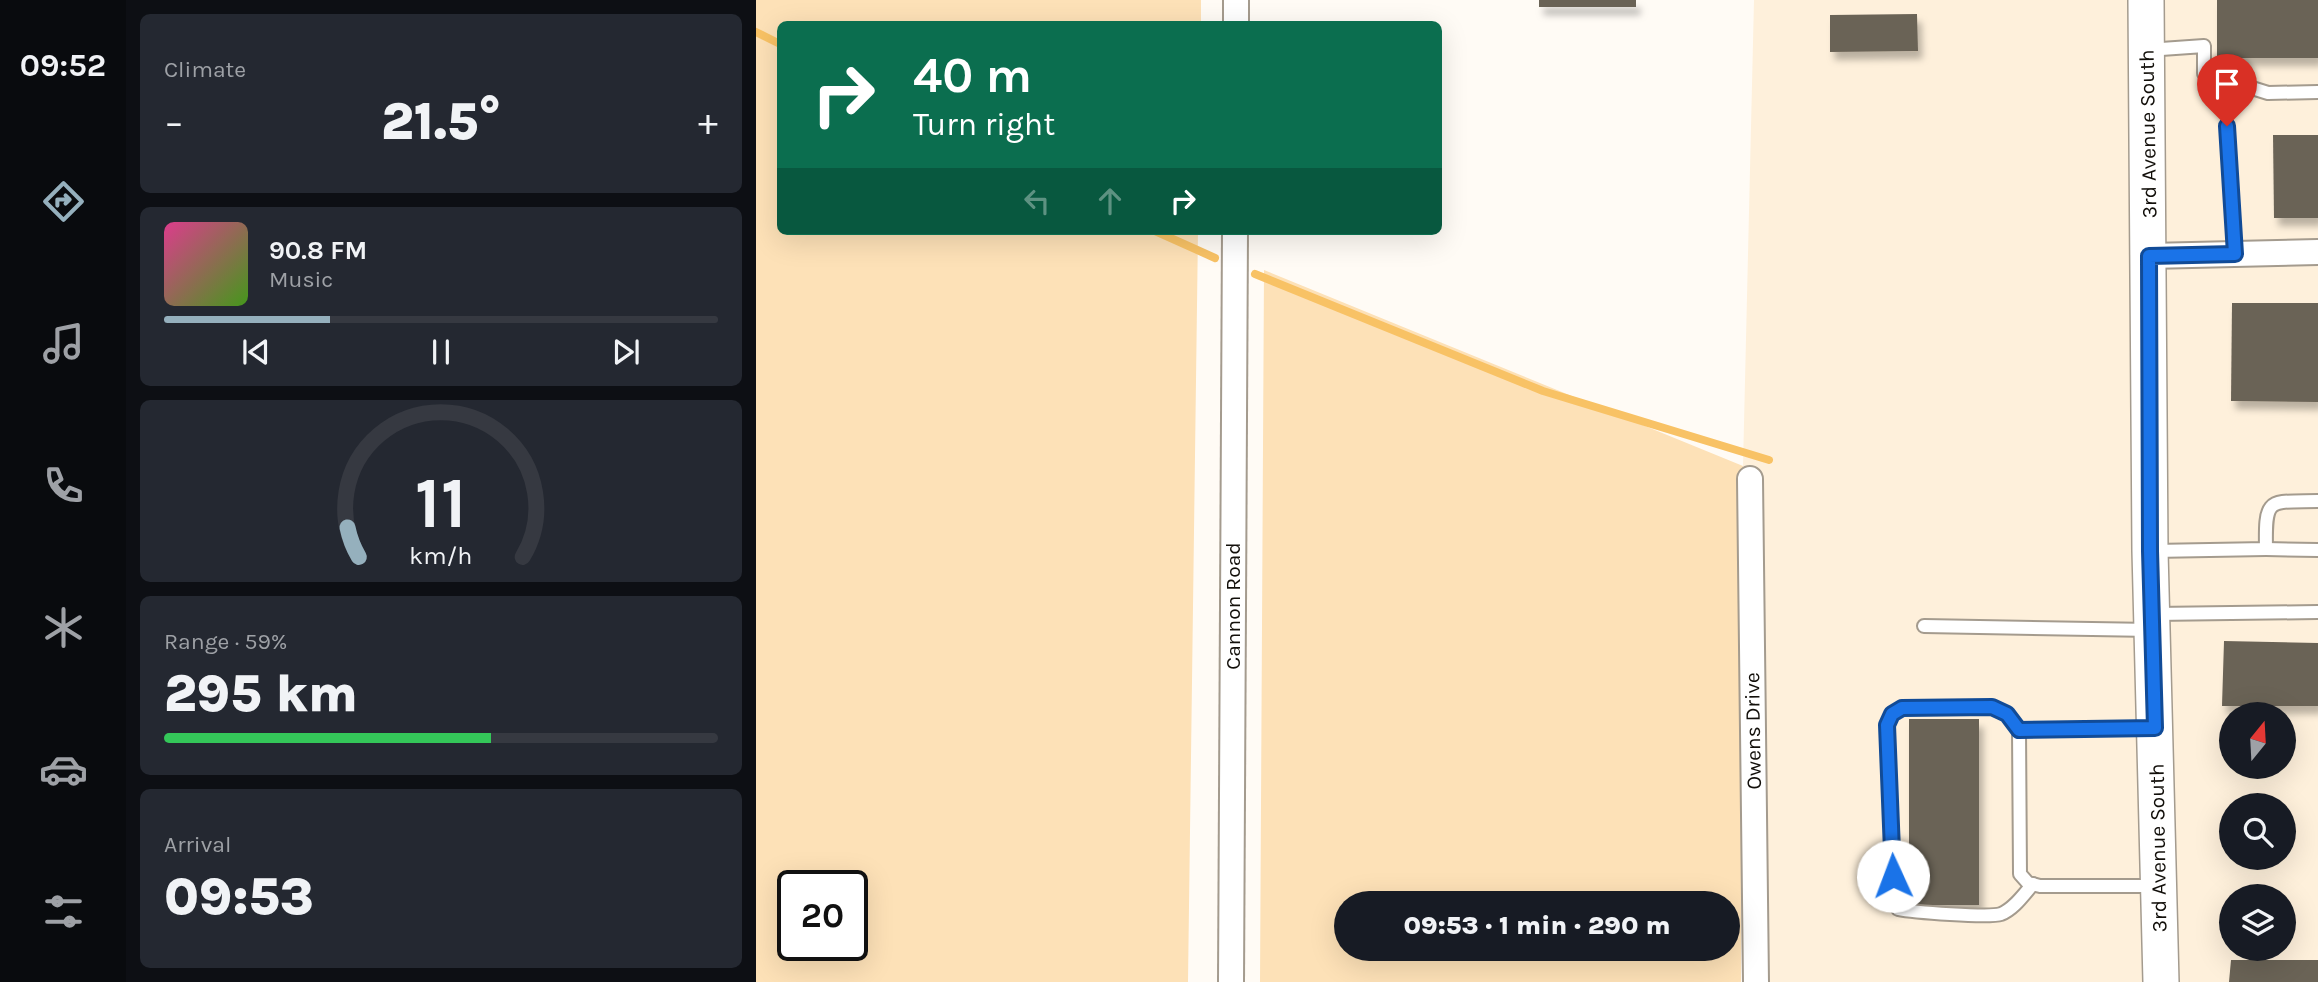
<!DOCTYPE html>
<meta charset="utf-8">
<style>
:root{--surface:#171b24;--page:#242831;--text:#f1f3f6;--muted:#9ea1a6;--line:#363941;--accent:#95b0bd}
body{margin:0;font-family:Karla,sans-serif;background:var(--page);color:var(--text);height:100vh;display:flex;flex-direction:column;font-size:26px;white-space:nowrap}
*{box-sizing:border-box;margin:0}
p{font-size:23px;color:var(--muted)}
.icon{flex:none;width:38px;height:38px;fill:none;stroke:currentColor;stroke-width:2;stroke-linecap:round;stroke-linejoin:round}
.map{position:relative;flex:1;overflow:hidden}
.drawer{display:flex;flex-direction:column;gap:14px;padding:14px;background:#0d0f14;width:630px}
.drawer>*{flex:none}
.banner{position:absolute;left:21px;top:21px;width:665px;height:214px;border-radius:10px;box-shadow:0 7px 28px #0002;background:#0b6e4f;color:#fff;overflow:hidden}
.needle{width:46px;rotate:18deg}
.controls{position:absolute;left:1463px;top:702px;display:grid;gap:14px}
.controls a{display:grid;place-items:center;width:77px;height:77px;border-radius:50%;background:var(--surface);box-shadow:0 7px 28px #0002;font-size:35px}
.speed{position:absolute;left:21px;top:870px;display:flex;gap:14px;font-size:35px;font-weight:700;text-align:center}
.speed>*{display:grid;place-content:center;width:91px;height:91px;border-radius:50%;background:var(--surface);box-shadow:0 7px 28px #0002;line-height:1}
.speed .limit{border:4px solid #111;border-radius:10px;background:#fff;color:#111}
.pin{position:absolute;display:grid;place-items:center;width:60px;height:60px;color:#fff;margin:-72px -30px;border-radius:50% 50% 50% 0;rotate:-45deg;box-shadow:0 0 7px #0007}
.pin .icon{rotate:45deg}
.me{position:absolute;width:77px;margin:-38px;rotate:358deg;stroke-linejoin:round;filter:drop-shadow(0 0 5px #0008)}
.turn{display:flex;align-items:center;gap:24px;height:147px;padding:0 21px;font-size:32px}
.turn .icon{width:91px;height:91px;stroke-width:2.5}
.turn b{display:block;font-size:49px;line-height:60px}
.lanes{display:flex;align-items:center;height:66px;padding:0 21px;background:#0003;justify-content:center;gap:35px;direction:ltr}
.lanes .off{opacity:.35}
.big{font-size:52px;font-weight:800;line-height:1.1}
.drawer .tile{flex:1;display:flex;flex-direction:column;justify-content:center;gap:10px;min-width:0;padding:0 24px;border-radius:10px;background:var(--page)}
.drawer .dial{align-items:center;gap:0}
.dial svg{height:182px;overflow:visible;fill:none;stroke:var(--line);stroke-width:7;stroke-linecap:round;text-anchor:middle}
.dial text{fill:var(--text);stroke:none}
.song{display:flex;align-items:center;gap:21px}
.cover{width:84px;height:84px;border-radius:10px;background:linear-gradient(135deg,hsl(330 70% 55%),hsl(100 70% 35%))}
.played{height:7px;border-radius:4px;background:linear-gradient(90deg,var(--accent) 30%,var(--line) 30%)}
.keys{display:flex;justify-content:space-around;direction:ltr}
.heat{display:flex;justify-content:space-between;align-items:center;font-size:38px;direction:ltr}
.charge{height:10px;border-radius:5px;background:linear-gradient(90deg,#34c759 59%,var(--line) 0)}
.trip{position:absolute;left:578px;top:891px;width:406px;height:70px;border-radius:35px;background:var(--surface);box-shadow:0 7px 28px #0002;font-weight:800;line-height:70px;text-align:center}
main{display:flex;flex:1;min-height:0}
.menu{display:flex;flex-direction:column;width:126px;justify-content:space-around;align-items:center;background:#090b0e;color:var(--muted)}
.menu .icon{width:49px;height:49px}
.menu .on{color:var(--accent)}
.menu b{font-size:32px;color:var(--text)}
.map>svg:first-child{display:block}
.built{fill:#fef0db;fill-rule:evenodd}
.green{fill:#fde1b7;fill-rule:evenodd}
.lines{fill:none;stroke-linecap:round;stroke-linejoin:round}
.stream{stroke:#f8c265;stroke-width:8}
.building{fill:#6b6356;filter:url(#shadow)}
.service-casing{stroke:#a49b8e;stroke-width:16}
.minor-casing{stroke:#a49b8e;stroke-width:28}
.secondary-casing{stroke:#a49b8e;stroke-width:38}
.service{stroke:#fff;stroke-width:12}
.minor{stroke:#fff;stroke-width:24}
.secondary{stroke:#fff;stroke-width:35}
.route-casing{stroke:#114b97;stroke-width:18}
.route{stroke:#1a73e8;stroke-width:12}
.labels{text-anchor:middle;dominant-baseline:central;stroke-width:5;stroke-linejoin:round;paint-order:stroke}
.street-label{font-size:21px;fill:#120f0a;stroke:#fff}
</style>
<main>
<nav class="menu">
<b>09:52</b>
<svg class="icon on" aria-label="directions" viewBox="0 0 24 24"><path d="M12 3l9 9-9 9-9-9zM9 14v-3h6M13 9l2 2-2 2"/></svg>
<svg class="icon" aria-label="music" viewBox="0 0 24 24"><path d="M9 18V5l10-2v13"/><circle cx="6" cy="18" r="3"/><circle cx="16" cy="16" r="3"/></svg>
<svg class="icon" aria-label="phone" viewBox="0 0 24 24"><path d="M5 4h4l2 5-3 2q2 4 5 5l2-3 5 2v4C11 20 4 13 5 4z"/></svg>
<svg class="icon" aria-label="climate" viewBox="0 0 24 24"><path d="M12 3v18M4 7l16 10M4 17L20 7"/></svg>
<svg class="icon" aria-label="car" viewBox="0 0 24 24"><path d="M5 17H2v-5l4-1 3-4h7l3 4 3 1v5h-3M9 17h6M6 11h13"/><circle cx="7" cy="17" r="2"/><circle cx="17" cy="17" r="2"/></svg>
<svg class="icon" aria-label="filters" viewBox="0 0 24 24"><path d="M4 7h16M4 17h16"/><circle cx="9" cy="7" r="2"/><circle cx="15" cy="17" r="2"/></svg>
</nav>
<section class="drawer">
<div class="tile"><p>Climate</p>
<div class="heat"><a>−</a><b class="big">21.5°</b><a>+</a></div>
</div>
<div class="tile">
<div class="song"><i class="cover"></i><div><b>90.8 FM</b><p>Music</p></div></div>
<div class="played"></div>
<div class="keys"><svg class="icon" aria-label="previous" viewBox="0 0 24 24"><path d="M18 5L8 12l10 7zM5 5v14"/></svg><svg class="icon" aria-label="pause" viewBox="0 0 24 24"><path d="M8 5v14M16 5v14"/></svg><svg class="icon" aria-label="next" viewBox="0 0 24 24"><path d="M6 5l10 7-10 7zM19 5v14"/></svg></div>
</div>
<div class="tile dial"><svg viewBox="0 0 100 80">
<path d="M14 69A42 42 0 1 1 86 69"/>
<path d="M14 69A42 42 0 0 1 9 56" stroke="#95b0bd"/>
<text x="50" y="56" font-size="32" font-weight="700">11</text>
<text x="50" y="72" font-size="11">km/h</text>
</svg></div>
<div class="tile"><p>Range · 59%</p><b class="big">295 km</b><div class="charge"></div></div>
<div class="tile"><p>Arrival</p><b class="big">09:53</b></div>
</section>
<div class="map">
<svg width="1562" height="982" viewBox="0 0 1562 982">
<defs>
<filter id="shadow"><feDropShadow dx="4.5" dy="8" stdDeviation="3.5" flood-color="#0004"/></filter>
</defs>
<rect width="100%" height="100%" fill="#fffbf5"/>
<path class="built" d="M998,0H1562V982H986L987,466ZM1475,714H1528V766H1475ZM1475,805H1528V858H1475ZM1475,896H1528V948H1475Z"/>
<g class="green">
<path d="M0,0H445V24H24V231H442L432,982H0ZM37,886H96V945H37Z"/>
<path d="M508,270L987,466L985,982H504ZM590,903H971V948H590Z"/>
</g>
<g class="lines">
<g class="stream">
<path d="M0,32L24,44"/>
<path d="M399,231L459,258"/>
<path d="M499,274L787,391L1013,460"/>
</g>
</g>
<g class="building">
<rect x="783" y="0" width="97" height="7"/>
<rect x="1461" y="0" width="101" height="58"/>
<path d="M1161,14L1162,51L1074,52V15Z"/>
<path d="M1517,135H1562V218H1518Z"/>
<path d="M1476,303H1562V402L1475,401Z"/>
<path d="M1468,641L1562,643V706H1466Z"/>
<rect x="1153" y="719" width="70" height="186"/>
<path d="M1475,960H1562V982H1473Z"/>
</g>
<g class="lines">
<defs>
<g id="service">
<path d="M1391,50L1448,46V73L1512,93L1562,92"/>
<path d="M1471,126L1479,254"/>
<path d="M1510,549L1562,550"/>
<path d="M1397,551L1510,549C1509,496 1512,502 1562,501"/>
<path d="M1399,614L1562,612"/>
<path d="M1168,626L1396,630"/>
<path d="M1396,728L1263,730L1264,874L1272,883L1284,886H1399"/>
<path d="M1263,730L1251,714L1236,707L1146,708L1136,714L1131,725L1138,901L1142,909C1156,912 1233,918 1245,914C1258,909 1268,894 1277,884"/>
</g>
<g id="minor">
<path d="M480,24V0"/>
<path d="M1393,256L1562,252"/>
<path d="M994,479L1000,982"/>
<path d="M475,982L479,231"/>
</g>
<path id="secondary" d="M1390,0L1394,551L1405,982"/>
</defs>
<use href="#service" class="service-casing"/>
<use href="#minor" class="minor-casing"/>
<use href="#secondary" class="secondary-casing"/>
<use href="#service" class="service"/>
<use href="#minor" class="minor"/>
<use href="#secondary" class="secondary"/>
</g>
<g class="lines">
<defs>
<path id="route" d="M1137,876L1131,725L1136,714L1146,708L1236,707L1251,714L1263,730L1399,728L1394,551L1393,256L1479,254L1471,126"/>
</defs>
<use href="#route" class="route-casing"/>
<use href="#route" class="route"/>
</g>
<g class="labels">
<g class="street-label">
<text transform="translate(1392 134) rotate(-91)">3rd Avenue South</text>
<text transform="translate(477 606) rotate(-90)">Cannon Road</text>
<text transform="translate(997 731) rotate(-91)">Owens Drive</text>
<text transform="translate(1402 848) rotate(-91)">3rd Avenue South</text>
</g>
</g>
</svg>
<div class="controls">
<a><svg class="needle" viewBox="-14 -14 28 28"><path d="M0-13l5 13h-10z" fill="#e53935"/><path d="M0 13l5-13h-10z" fill="#9ea1a6"/></svg></a>
<a><svg class="icon" aria-label="search" viewBox="0 0 24 24"><circle cx="10" cy="10" r="6"/><path d="M15 15l6 6"/></svg></a>
<a><svg class="icon" aria-label="layers" viewBox="0 0 24 24"><path d="M12 4l9 5-9 5-9-5zM3 14l9 5 9-5"/></svg></a>
</div>
<div class="speed"><div class="limit">20</div></div>
<div class="pin" style="left:1471px;top:126px;background:#d93025"><svg class="icon" aria-label="arrive" viewBox="0 0 24 24"><path d="M6 21V4h12l-3 4 3 4H6"/></svg></div>
<svg class="me" style="left:1137px;top:876px" viewBox="-20 -20 40 40"><circle r="19" fill="#fff"/><path d="M0-13L10 11 0 6-10 11z" fill="#1a73e8"/></svg>
<div class="trip">09:53 · 1 min · 290 m</div>
<div class="banner">
<div class="turn"><svg class="icon" aria-label="right" viewBox="0 0 24 24"><path d="M7 20v-9h11M14 6l5 5-5 5"/></svg><div><b>40 m</b>Turn right</div></div>
<div class="lanes"><svg class="icon off" aria-label="left" viewBox="0 0 24 24"><path d="M17 20v-9H6M10 6l-5 5 5 5"/></svg><svg class="icon off" aria-label="ahead" viewBox="0 0 24 24"><path d="M12 20V5M6 11l6-6 6 6"/></svg><svg class="icon" aria-label="right" viewBox="0 0 24 24"><path d="M7 20v-9h11M14 6l5 5-5 5"/></svg></div>
</div>
</div>
</main>
